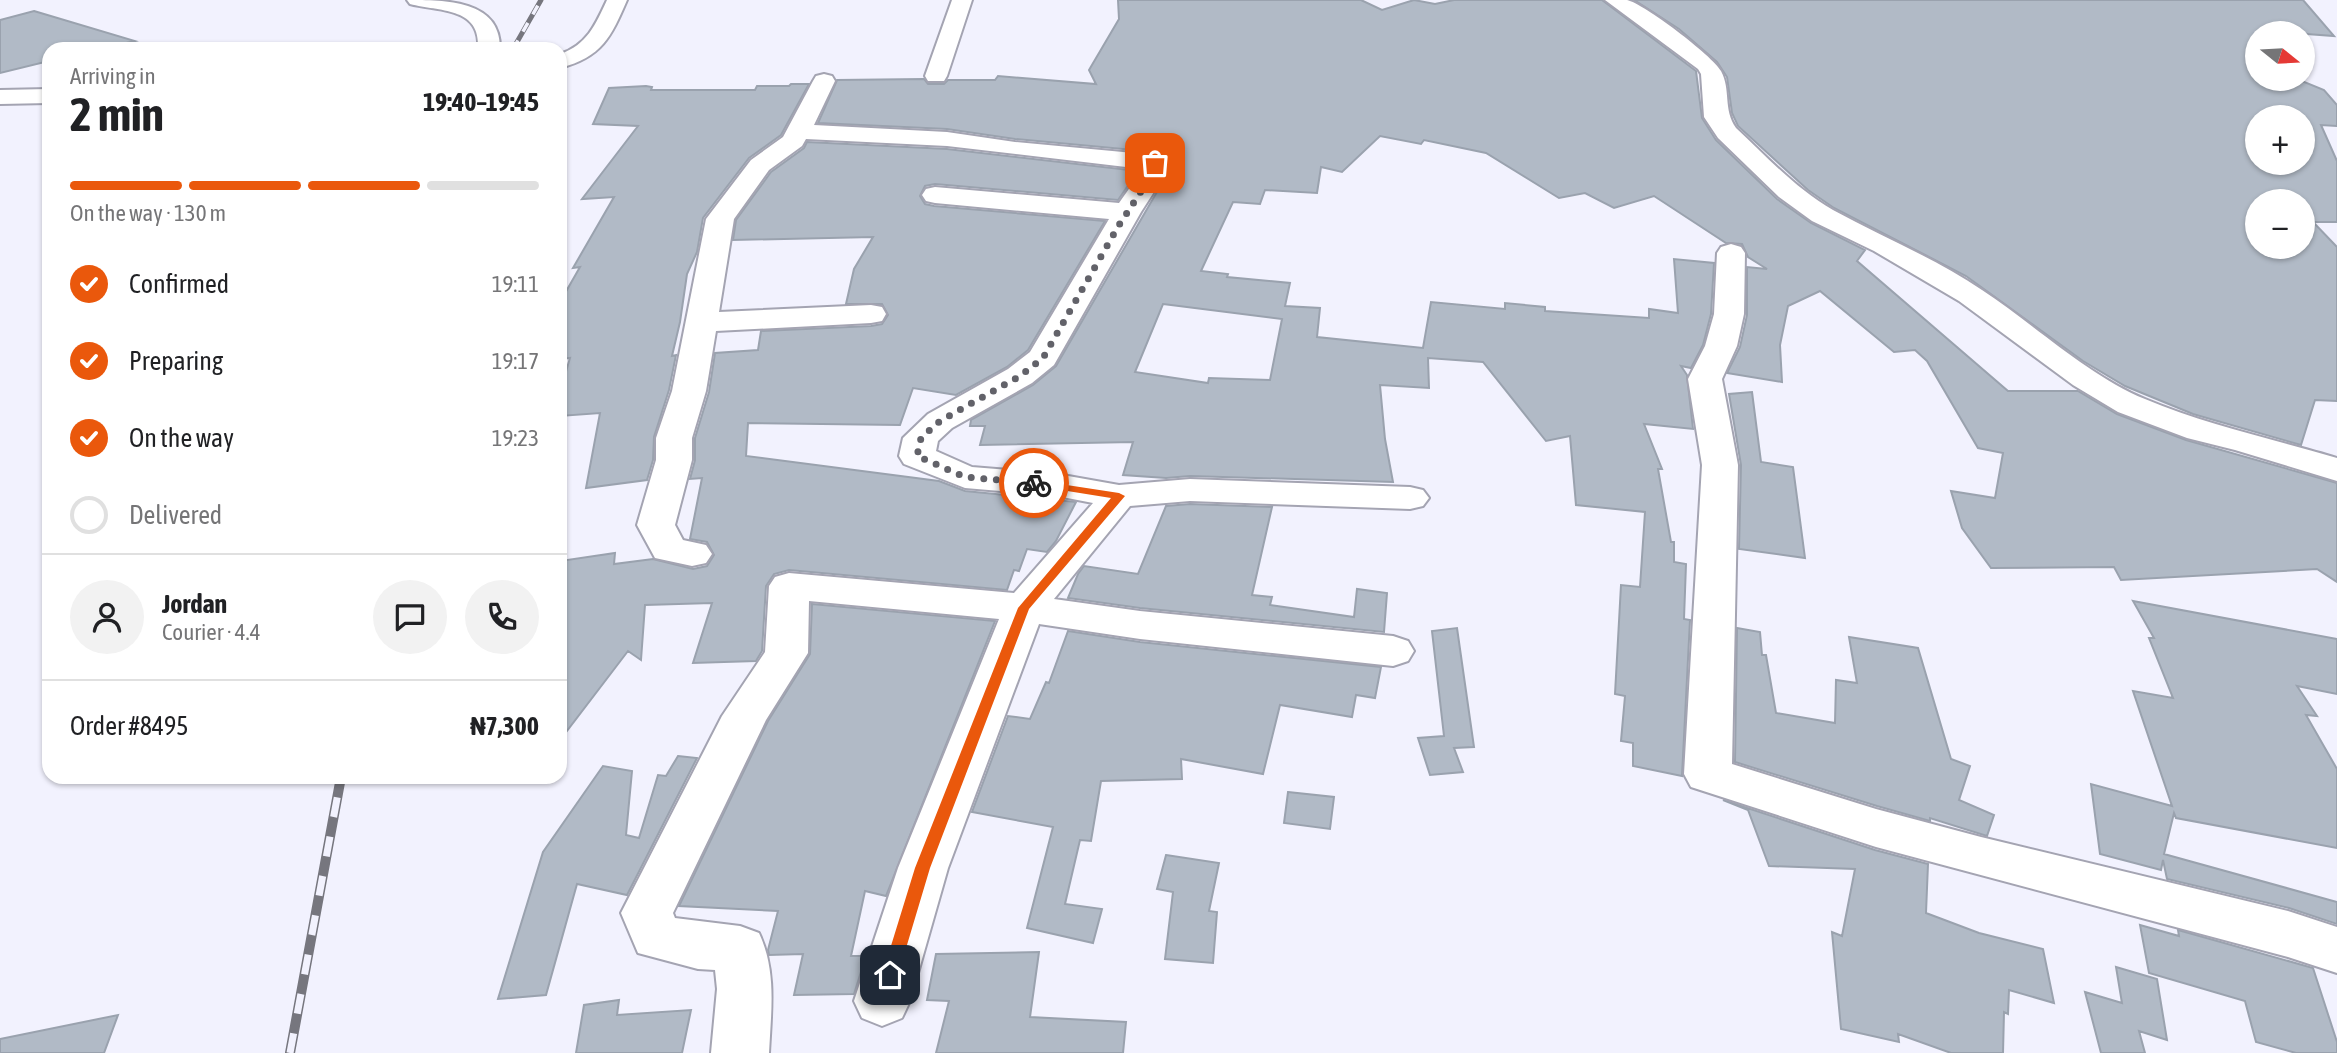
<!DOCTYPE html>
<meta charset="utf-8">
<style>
body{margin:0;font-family:"Asap Condensed",sans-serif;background:#f2f2f2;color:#202124;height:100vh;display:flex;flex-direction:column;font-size:26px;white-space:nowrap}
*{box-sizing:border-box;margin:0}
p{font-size:23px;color:#757577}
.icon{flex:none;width:38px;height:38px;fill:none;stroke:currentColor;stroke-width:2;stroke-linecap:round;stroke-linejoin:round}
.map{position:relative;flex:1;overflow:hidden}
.panel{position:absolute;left:42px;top:42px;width:525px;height:742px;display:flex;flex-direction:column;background:#fff;border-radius:21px;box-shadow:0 2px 5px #0004}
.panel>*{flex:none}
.needle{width:46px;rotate:108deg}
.controls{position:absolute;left:2245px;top:21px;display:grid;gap:14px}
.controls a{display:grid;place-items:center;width:70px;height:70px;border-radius:50%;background:#fff;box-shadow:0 2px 5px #0004;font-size:35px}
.pin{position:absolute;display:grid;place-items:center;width:60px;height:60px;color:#fff;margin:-30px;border-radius:14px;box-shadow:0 4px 10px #0006}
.courier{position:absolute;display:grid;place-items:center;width:70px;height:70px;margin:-35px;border:5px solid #ea580c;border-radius:50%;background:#fff;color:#222;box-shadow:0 2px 9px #0007}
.headline em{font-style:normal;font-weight:700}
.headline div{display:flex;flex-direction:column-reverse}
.headline{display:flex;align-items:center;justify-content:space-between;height:119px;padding:0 28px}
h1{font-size:46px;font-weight:700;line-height:52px}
.bar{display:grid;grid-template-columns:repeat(4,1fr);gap:10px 7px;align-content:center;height:84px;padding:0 28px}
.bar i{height:9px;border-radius:5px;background:#e0e0e0}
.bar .on{background:#ea580c}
.bar p{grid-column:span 4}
.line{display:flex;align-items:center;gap:18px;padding:0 28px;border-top:2px solid #e0e0e0}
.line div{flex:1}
.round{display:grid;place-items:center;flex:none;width:74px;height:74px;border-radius:37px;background:#f2f2f2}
ol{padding:0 28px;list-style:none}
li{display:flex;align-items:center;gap:21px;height:77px}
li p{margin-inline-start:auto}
li .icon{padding:7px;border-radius:50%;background:#ea580c;color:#fff;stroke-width:4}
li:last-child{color:#757577}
li i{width:38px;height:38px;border:4px solid #e0e0e0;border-radius:50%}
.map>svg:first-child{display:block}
</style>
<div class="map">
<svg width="2337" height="1053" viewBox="0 0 2337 1053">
<rect width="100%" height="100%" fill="#f2f2fe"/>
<path fill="#b1bac6" stroke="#9aa2ae" stroke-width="2" fill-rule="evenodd" d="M1118 0H1361L1382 10 1414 0 1435 4 1454 0H1602L1696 71 1702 118 1716 140 1777 199 1811 223 1865 250 1857 261 2008 391H2078L2117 414 2186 440 2337 483V582L2317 569 2121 580 2114 567 1991 568 1962 528 1951 491 1995 498 2003 453 1978 448 1927 361 1915 350 1894 352 1820 291 1788 306 1780 345 1782 382 1727 373 1740 347 1747 315V267L1767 269 1748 257 1742 244 1726 243 1654 196 1614 208 1585 193 1559 198 1486 153 1424 140 1421 144 1380 136 1342 172 1321 167 1317 193 1265 190 1260 204 1233 202 1201 271 1228 274 1227 277 1290 283 1285 306 1320 308 1317 337 1423 348 1431 302 1505 309V303L1545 307V311L1649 318V309L1678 313 1674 259 1714 263 1711 314 1703 345 1691 368 1681 366 1687 375 1693 429 1644 424 1662 469H1658L1671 542H1674V562L1686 564 1684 619 1690 620 1682 776 1633 766V743L1621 741 1625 696 1615 694 1621 585 1640 587 1645 512 1576 505 1570 436 1546 441 1483 362 1428 358 1429 388 1380 385 1385 439 1393 482 1190 476 1166 478 1123 475 1133 442 980 445 985 426H970L971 420 1033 385 1056 366 1172 166 1166 157 1155 152 1015 139 947 129 818 123 837 80 924 79 928 84H944L948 80H995L998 76 1096 84 1089 70 1119 19ZM1163 304 1282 319 1270 380 1209 378 1208 383 1135 372Z
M1634 0H2303L2334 36 2266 31 2270 33H2258L2256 62 2258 79H2297L2324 90 2337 105V126L2321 125 2337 161V222H2313L2337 247V401L2315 400 2301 445 2193 414 2125 386 2083 361 1966 276 1834 208 1808 190 1738 126 1732 113 1727 77 1717 62 1679 29ZM2258 117H2303V163H2258ZM2258 201H2303V247H2258Z
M34 11 135 41 100 49H49V61L0 73V20Z
M791 84H809L781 135 749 158 703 218 697 252 687 274 680 322 672 356 676 355 669 390 654 437 653 460 647 480 586 488 600 413 560 416V392L570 358 560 359V302L580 267 573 268 614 197 582 199 638 126 593 124 609 88 646 86 652 87 651 90H755L757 86H789Z
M807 142 947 149 1138 171 1118 200 935 184 925 186 920 196 925 204 934 206 1105 221 1028 350 1007 367 956 395 913 388 900 425 748 423 746 456 939 481 965 491 1076 502 1056 541 1047 552 1027 549 1019 571 1014 570 1007 590 789 570 774 574 766 586 762 651 756 661 693 663 712 603 645 605 641 660 628 651 560 740V561L615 553 614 564 653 559 693 569 707 566 714 555 707 542 690 539 702 478 690 479 695 460V438L709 392 715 353 758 350 761 331 871 326 882 324 888 315 882 304H846L854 269 873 237 733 240 736 220 771 172 804 148Z
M1752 392 1761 462 1793 467 1805 558 1739 549 1741 465 1729 394Z
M1190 504 1272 507 1252 595 1272 597 1270 605 1354 617 1357 589 1387 593 1384 632 1140 608 1068 598 1078 574 1084 566 1138 574 1166 506Z
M2133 601 2337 639V694L2297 686 2317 716 2306 715 2337 769V848L2176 818 2174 813 2164 854 2337 902V924L2289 908 2167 879 2163 860 2161 870 2100 854 2091 784 2172 806 2133 691 2173 698 2149 638H2154Z
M812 604 995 621 886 896 865 891 851 956H866L854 994 794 995 803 954 769 955 768 950 778 911 679 906 768 721 810 654Z
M1457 628 1474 747 1454 748 1463 772 1430 775 1418 738 1444 736 1432 631Z
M1737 628 1760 632 1762 655H1766L1776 713 1835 723 1836 680 1857 683 1849 637 1918 648 1951 759 1970 766 1959 800 1994 815 1987 836 1930 818V821L1877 806 1735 762Z
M1068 631 1140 642 1381 667 1375 698 1356 695 1352 717 1280 705 1263 774 1181 759 1182 779 1101 781 1091 841 1080 840 1065 904 1102 909 1093 943 1027 928 1053 827 972 812 1008 716 1030 719 1046 682 1049 683Z
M678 756 697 758 627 895 577 884 546 995 498 999 543 852 603 766 632 771 626 835 639 838 658 775 666 776Z
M1288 792 1334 797 1330 829 1284 823Z
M1723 800 1875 850 1928 864 1926 913 1979 933 2043 949 2054 1003 2009 990 2008 1014 2004 1012 2003 1053H1951L1898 1034 1899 1042 1841 1029 1832 932 1842 936 1855 869 1769 866 1748 810Z
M1166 855 1219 863 1209 911 1217 912 1213 963 1165 959 1173 892 1157 889Z
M2140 925 2179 936 2178 930 2313 968 2337 1042V1053H2296L2256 1042 2245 1001 2149 973Z
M1039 952 1030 1017 1126 1022 1123 1053H936L949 1001 927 1000 936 954Z
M2116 967 2157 979 2167 1040 2139 1031 2145 1053H2101L2085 992 2122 1003Z
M619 1000 617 1015 691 1010 682 1053H576L584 1005Z
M118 1015 104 1053H0V1039Z"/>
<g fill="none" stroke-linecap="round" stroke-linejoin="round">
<defs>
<path id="minor" d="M407 0C446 0 501 0 500 49H478C481 7 441 12 410 4Z
M607 0H627C611 37 602 57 560 68V54C587 45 596 24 607 0Z
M952 0H972L947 76 944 81H928L925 76Z
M1605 0C1612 0 1620 0 1627 0 1643 3 1713 56 1721 71 1731 89 1723 110 1736 128 1766 156 1796 189 1833 210 1882 237 1935 258 1982 290 2034 324 2087 375 2145 399 2207 425 2273 439 2337 458V481L2235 450 2187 438 2118 412 2073 385 1959 301 1874 251 1812 221 1779 197 1718 138 1704 117 1701 74 1698 69Z
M824 74 832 76 835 81 814 125 947 132 1015 142 1155 155 1164 158 1170 167 1141 212 1054 365 1032 383 952 428 938 441 936 451 972 467 1057 474 1119 485 1190 479 1410 487 1423 490 1429 498 1423 506 1410 509 1190 501 1130 506 1054 599 1140 611 1393 636 1408 641 1414 651 1408 661 1393 666 1140 639 1039 624 948 868 910 1001 902 1018 882 1026 862 1018 854 1001 898 868 999 619 809 601 808 653 766 720 673 913 675 918 740 926 759 933C777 971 771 1012 769 1053H711L717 989 715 970 698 969 638 953 621 913 722 716 765 652 769 586 775 577 789 573 1014 593 1093 503 1057 496 965 488 904 464 899 456 903 438 928 414 1008 369 1030 352 1109 219 935 203 926 201 922 195 926 189 935 187 1119 203 1143 169 947 146 806 139 802 146 769 170 734 219 719 312 871 305 882 307 886 314 882 321 871 323 716 331 706 391 692 438V460L675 525 683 540 706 545 712 554 706 563 692 566 655 558 637 525 656 460V438L672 391 706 219 751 160 783 137 813 81 816 76Z
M49 89V103L0 104V90Z
M1731 244 1741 247 1745 253 1744 314 1737 346 1722 379 1738 465 1732 764 1876 809 1981 837 2288 911 2337 927V973L2288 957 1876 847 1691 787 1684 774 1702 465 1688 379 1705 346 1714 314 1717 253 1721 247Z"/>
</defs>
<use href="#minor" stroke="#a4a4b2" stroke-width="4"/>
<use href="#minor" fill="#fff" fill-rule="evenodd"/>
<defs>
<path id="rail-far1" d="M513 49 541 0"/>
<path id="rail" d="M290 1053 341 777"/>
</defs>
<use href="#rail-far1" stroke="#76767e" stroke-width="5"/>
<use href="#rail" stroke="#76767e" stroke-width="10"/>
<use href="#rail-far1" stroke="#f2f2fe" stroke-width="3.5" stroke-dasharray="10" stroke-linecap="butt"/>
<use href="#rail" stroke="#f2f2fe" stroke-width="7" stroke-dasharray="20" stroke-linecap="butt"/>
</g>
<path fill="#ea580c" d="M1034 480 1119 493 1125 496 1029 609 930 868 898 975 896 980H885L882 975 915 868 1018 608 1111 498 1030 485V481Z"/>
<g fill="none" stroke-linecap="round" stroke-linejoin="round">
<path stroke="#626269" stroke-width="7" stroke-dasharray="0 12.6" d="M1034 483 965 477 917 456 921 438 940 421 1020 376 1043 358 1119 225 1157 167 1155 163"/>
</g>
</svg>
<div class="controls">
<a><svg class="needle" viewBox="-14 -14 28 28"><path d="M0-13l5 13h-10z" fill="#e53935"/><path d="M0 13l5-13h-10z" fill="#757577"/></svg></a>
<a>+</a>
<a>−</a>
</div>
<div class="pin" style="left:1155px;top:163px;background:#ea580c"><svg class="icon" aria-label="bag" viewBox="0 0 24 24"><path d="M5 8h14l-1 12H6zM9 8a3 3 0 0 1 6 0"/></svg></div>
<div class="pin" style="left:890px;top:975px;background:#1f2937"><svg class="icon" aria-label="home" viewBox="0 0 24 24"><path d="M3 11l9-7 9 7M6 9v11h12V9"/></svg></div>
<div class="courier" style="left:1034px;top:483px"><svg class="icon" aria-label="bike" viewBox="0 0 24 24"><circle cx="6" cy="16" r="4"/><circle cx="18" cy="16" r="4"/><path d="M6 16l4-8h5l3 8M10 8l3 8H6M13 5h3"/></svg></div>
<section class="panel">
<div class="headline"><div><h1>2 min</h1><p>Arriving in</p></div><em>19:40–19:45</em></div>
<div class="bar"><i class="on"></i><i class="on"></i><i class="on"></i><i></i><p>On the way · 130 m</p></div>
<ol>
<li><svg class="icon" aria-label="check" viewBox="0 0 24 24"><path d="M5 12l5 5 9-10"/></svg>Confirmed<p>19:11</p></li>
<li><svg class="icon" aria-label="check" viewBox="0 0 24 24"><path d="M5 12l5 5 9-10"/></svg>Preparing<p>19:17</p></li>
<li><svg class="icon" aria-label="check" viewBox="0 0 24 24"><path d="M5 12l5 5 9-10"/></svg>On the way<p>19:23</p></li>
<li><i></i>Delivered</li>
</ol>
<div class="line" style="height:126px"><a class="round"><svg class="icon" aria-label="person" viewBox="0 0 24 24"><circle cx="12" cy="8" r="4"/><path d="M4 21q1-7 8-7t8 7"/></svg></a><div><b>Jordan</b><p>Courier · 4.4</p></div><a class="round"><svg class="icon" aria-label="chat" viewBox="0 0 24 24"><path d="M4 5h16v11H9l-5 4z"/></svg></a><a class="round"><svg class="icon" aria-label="phone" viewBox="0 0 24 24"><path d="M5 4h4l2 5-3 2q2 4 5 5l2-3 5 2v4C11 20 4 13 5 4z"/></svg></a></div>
<div class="line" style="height:91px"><div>Order #8495</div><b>₦7,300</b></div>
</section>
</div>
